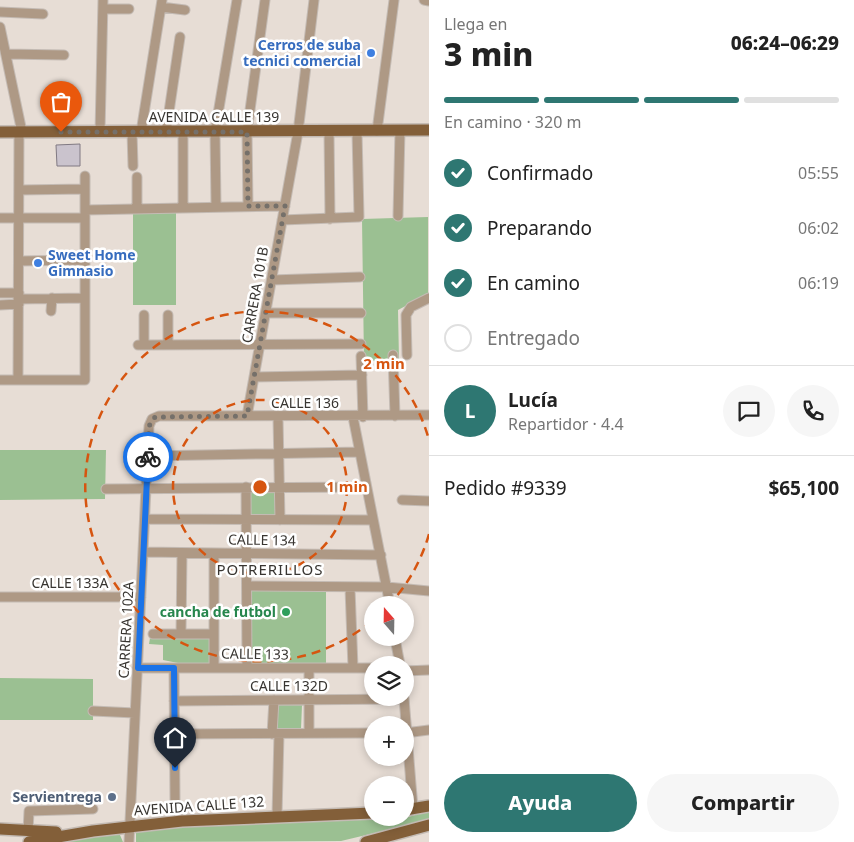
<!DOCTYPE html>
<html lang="es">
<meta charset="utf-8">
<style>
body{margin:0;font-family:"Noto Sans",sans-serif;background:#f6f6f6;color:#222;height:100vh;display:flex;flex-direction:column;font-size:19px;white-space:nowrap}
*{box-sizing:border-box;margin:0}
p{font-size:16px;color:#767676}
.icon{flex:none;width:28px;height:28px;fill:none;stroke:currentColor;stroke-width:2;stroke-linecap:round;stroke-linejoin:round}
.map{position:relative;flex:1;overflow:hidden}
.side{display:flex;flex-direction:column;background:#fff;width:425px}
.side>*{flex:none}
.needle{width:32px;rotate:340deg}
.tools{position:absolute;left:364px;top:596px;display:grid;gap:10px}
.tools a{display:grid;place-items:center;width:50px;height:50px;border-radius:50%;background:#fff;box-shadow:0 2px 8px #0003;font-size:25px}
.pin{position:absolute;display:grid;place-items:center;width:42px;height:42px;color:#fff;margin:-51px -21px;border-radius:50% 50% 50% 0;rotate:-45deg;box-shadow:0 0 5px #0007}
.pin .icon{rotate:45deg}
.courier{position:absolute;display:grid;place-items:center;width:50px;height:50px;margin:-25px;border:4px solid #1a73e8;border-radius:50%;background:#fff;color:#222;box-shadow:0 1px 6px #0007}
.overview em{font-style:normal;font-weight:800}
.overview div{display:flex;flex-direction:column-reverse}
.overview{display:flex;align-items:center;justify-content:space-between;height:85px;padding:0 15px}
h1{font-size:32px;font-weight:800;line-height:38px}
.bar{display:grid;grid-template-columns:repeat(4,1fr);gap:8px 5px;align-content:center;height:60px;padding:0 15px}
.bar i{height:6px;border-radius:4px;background:#e0e0e0}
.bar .active{background:#2e7772}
.bar p{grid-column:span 4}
.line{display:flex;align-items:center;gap:12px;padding:0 15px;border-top:1px solid #e0e0e0}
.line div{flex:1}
.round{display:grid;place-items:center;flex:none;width:52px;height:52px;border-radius:26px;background:#f6f6f6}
ol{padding:0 15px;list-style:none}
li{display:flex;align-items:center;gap:15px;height:55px}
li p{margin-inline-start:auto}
li .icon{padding:5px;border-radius:50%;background:#2e7772;color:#fff;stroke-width:4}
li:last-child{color:#767676}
li i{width:28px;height:28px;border:2px solid #e0e0e0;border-radius:50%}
.action{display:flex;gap:10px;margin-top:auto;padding:10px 15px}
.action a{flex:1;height:58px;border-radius:30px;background:#2e7772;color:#fff;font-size:20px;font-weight:800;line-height:58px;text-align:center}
.action a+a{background:#f6f6f6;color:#222}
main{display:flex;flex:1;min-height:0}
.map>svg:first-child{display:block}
</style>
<main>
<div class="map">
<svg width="429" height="842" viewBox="0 0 429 842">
<rect width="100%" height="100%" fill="#e7ddd5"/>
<path fill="#9bc092" d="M133 213H176V305H133Z
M428 217V294L398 310 399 361H364L362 219Z
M0 450H106L105 499 0 500Z
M249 490 276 491V516H250Z
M326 589V666L252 665V591Z
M150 638H210V663L183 664 163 660V645L149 644Z
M0 678 93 679V720H0Z
M277 704 302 705 301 729 277 728Z
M429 811V820L341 841 136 842V830L140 828 253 822 405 818Z
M115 832 120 835 123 842H49Z"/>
<path fill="#cac3cd" stroke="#807982" d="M80 144V166H57L56 145Z"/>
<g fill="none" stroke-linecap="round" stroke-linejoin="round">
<defs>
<path id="minor" d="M424 0 429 1
M161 7 185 10
M103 9H129
M0 12 43 14
M0 27 22 132
M6 54 64 55
M377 131 394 0
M100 132 103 0
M132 132 133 166
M141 132 162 0
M166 132 180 37
M183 132V208
M329 132 330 219
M137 177V209
M19 190 85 189
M216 206 215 132 237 0
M248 206 247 132 265 0
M85 210 285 206
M398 216 400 130
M0 218H85
M282 220 359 217 357 132
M19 261 85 260
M272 280 360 277
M0 293H19
M18 299 85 298
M0 305 19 304
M51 311 52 298
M266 313H361
M168 315V345
M138 345 361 344
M144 345V315
M393 355 395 416
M407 355 406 315 411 307 429 298
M361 356 363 417
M254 377 362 375
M0 380H85V176
M18 380 19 132
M247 416 298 132 314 0
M278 417 280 520
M353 417 390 605
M148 456 359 452
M246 487 247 667
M106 489 366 487
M402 500 429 501
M145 519 373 520
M143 552 381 555
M214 553V667
M247 586 387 587 429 591
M350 588 353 668
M0 597H141
M153 634H214
M181 634 182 553
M395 638 400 665
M137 668H372
M174 668 175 800
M405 671 429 670
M404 698 413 809
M174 701 404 699
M93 711 135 713
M309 733V668
M405 733 429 730
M175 734 372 733
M272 734 274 700
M277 816 279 734
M28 832 29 811 93 809
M129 842 149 426 152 419 159 416 429 415"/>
<path id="major" d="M0 132 429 130
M405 810 429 806
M0 829 56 832
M29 842 93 831 182 821 372 813
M366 842 429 825"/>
</defs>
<use href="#minor" stroke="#c4bbb4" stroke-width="11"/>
<use href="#major" stroke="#c4bbb4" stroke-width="14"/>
<use href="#minor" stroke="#ae9985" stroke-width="9"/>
<use href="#major" stroke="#835f39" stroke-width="11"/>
</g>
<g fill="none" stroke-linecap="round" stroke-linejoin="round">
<path stroke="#75706a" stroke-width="5" stroke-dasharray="0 9" d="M61 132H247L248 206H285L247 416 155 417 149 426 148 457"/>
<path stroke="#1a73e8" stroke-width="6" d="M148 457 138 668H174L175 768"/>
</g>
<g fill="none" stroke="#d65510" stroke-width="2.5" stroke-dasharray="9 6">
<circle cx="260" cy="487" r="87"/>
<path d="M429 534A175 175 0 0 1 390 604M372 621A175 175 0 1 1 429 440"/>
</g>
<g fill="#3f7fe0" stroke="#fff" stroke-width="2">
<circle cx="371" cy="53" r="5"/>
<circle cx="38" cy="263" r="5"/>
</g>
<circle fill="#2e9e5b" stroke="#fff" stroke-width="2" cx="286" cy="612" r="5"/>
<circle fill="#5c6f8a" stroke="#fff" stroke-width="2" cx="112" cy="797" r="5"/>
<g text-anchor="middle" stroke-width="5" stroke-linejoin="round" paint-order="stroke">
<g font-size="14" font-weight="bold" fill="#366cbe" stroke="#fff" text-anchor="end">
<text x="361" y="50">Cerros de suba<tspan x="361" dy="16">tecnici comercial</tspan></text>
<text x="48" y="260" text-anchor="start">Sweet Home<tspan x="48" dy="16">Gimnasio</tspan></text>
</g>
<g font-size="14" fill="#383531" stroke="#fff">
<text x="214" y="122">AVENIDA CALLE 139</text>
<text transform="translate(255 295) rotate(-80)" y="5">CARRERA 101B</text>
<text x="305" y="408">CALLE 136</text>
<text transform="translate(262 540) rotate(1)" y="5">CALLE 134</text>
<text x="70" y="588">CALLE 133A</text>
<text transform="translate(126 630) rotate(-87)" y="5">CARRERA 102A</text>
<text transform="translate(255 654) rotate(1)" y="5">CALLE 133</text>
<text x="289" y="691">CALLE 132D</text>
<text transform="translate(199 806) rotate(-4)" y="5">AVENIDA CALLE 132</text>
</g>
<g font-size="14" font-weight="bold" fill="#27864d" stroke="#fff" text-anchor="end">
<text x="276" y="617">cancha de futbol</text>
</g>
<g font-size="14" font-weight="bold" fill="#4e5e75" stroke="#fff" text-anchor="end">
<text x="102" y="802">Servientrega</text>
</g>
<g font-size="15" letter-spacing="1" fill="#383531" stroke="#fff">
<text x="270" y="575">POTRERILLOS</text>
</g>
</g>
<circle cx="260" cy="487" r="8" fill="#d65510" stroke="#fff" stroke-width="2.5"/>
<g font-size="15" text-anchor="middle" font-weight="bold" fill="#d65510" stroke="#fff" stroke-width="5" stroke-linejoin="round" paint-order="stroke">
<text x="384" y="369">2 min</text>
<text x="347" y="492">1 min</text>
</g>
</svg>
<div class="tools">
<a><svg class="needle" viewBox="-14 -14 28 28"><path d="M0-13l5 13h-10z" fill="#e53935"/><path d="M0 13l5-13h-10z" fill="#767676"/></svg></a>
<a><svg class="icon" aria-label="layers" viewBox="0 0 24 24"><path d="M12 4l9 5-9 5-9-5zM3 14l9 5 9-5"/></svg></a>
<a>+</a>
<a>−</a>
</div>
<div class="pin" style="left:61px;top:132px;background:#ea580c"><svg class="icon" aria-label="bag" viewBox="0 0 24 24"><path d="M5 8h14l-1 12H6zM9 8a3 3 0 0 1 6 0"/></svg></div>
<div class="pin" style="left:175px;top:768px;background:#1f2937"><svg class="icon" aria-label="home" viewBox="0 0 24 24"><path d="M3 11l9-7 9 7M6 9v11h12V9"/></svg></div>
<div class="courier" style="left:148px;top:457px"><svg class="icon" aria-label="bike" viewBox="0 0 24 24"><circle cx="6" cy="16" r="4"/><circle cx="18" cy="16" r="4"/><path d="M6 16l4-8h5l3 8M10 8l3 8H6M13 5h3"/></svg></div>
</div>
<section class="side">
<div class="overview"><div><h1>3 min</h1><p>Llega en</p></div><em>06:24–06:29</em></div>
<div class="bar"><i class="active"></i><i class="active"></i><i class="active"></i><i></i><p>En camino · 320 m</p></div>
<ol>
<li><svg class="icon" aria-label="check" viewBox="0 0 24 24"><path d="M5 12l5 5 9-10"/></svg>Confirmado<p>05:55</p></li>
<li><svg class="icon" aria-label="check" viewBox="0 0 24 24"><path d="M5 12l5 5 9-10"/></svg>Preparando<p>06:02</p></li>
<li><svg class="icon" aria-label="check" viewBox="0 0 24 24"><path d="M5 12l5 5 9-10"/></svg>En camino<p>06:19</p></li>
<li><i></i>Entregado</li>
</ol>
<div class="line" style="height:90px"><b class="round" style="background:#2e7772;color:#fff">L</b><div><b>Lucía</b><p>Repartidor · 4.4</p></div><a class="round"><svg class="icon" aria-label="chat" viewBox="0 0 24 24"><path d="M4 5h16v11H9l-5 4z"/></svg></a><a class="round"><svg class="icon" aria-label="phone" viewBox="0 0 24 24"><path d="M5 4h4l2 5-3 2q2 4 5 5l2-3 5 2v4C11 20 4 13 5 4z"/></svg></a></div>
<div class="line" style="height:65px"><div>Pedido #9339</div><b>$65,100</b></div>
<div class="action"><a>Ayuda</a><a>Compartir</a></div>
</section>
</main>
